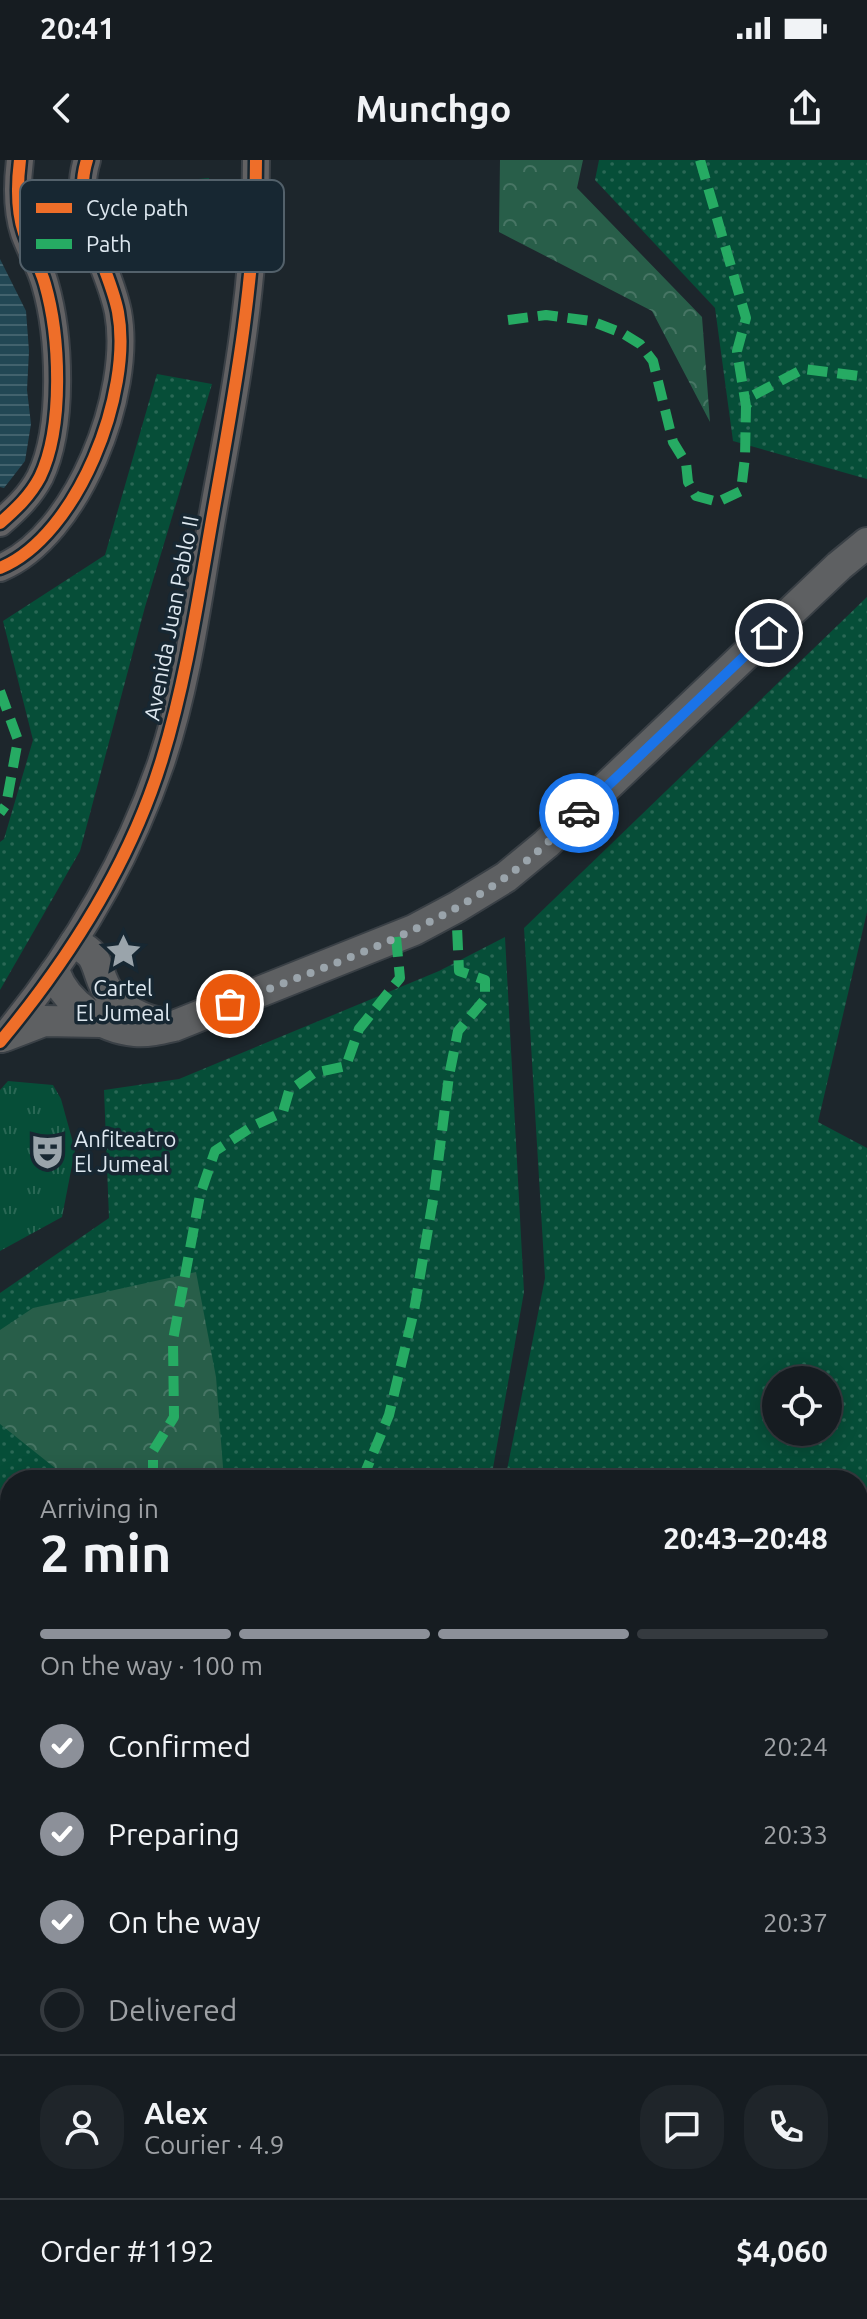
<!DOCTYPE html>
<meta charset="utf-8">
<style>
body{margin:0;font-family:Ubuntu,sans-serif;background:#1f252a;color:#f1f3f6;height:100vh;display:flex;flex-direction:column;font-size:30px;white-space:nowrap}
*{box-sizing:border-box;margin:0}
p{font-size:26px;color:#9ea1a5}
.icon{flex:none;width:44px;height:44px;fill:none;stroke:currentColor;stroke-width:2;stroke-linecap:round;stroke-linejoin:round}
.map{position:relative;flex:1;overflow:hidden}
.sheet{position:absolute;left:0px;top:1310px;width:868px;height:850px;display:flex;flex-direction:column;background:#161c21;border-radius:32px 32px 0 0;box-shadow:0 4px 20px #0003,0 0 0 2px #353a3f}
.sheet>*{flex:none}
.controls{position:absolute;left:762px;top:1206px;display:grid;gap:16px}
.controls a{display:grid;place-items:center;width:80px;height:80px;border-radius:50%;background:#161c21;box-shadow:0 4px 20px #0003,0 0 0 2px #353a3f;font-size:40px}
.pin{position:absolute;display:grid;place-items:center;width:68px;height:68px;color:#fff;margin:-34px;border:4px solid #fff;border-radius:50%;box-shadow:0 2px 8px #0007}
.courier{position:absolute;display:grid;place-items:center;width:80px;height:80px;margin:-40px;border:6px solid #1a73e8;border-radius:50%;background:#fff;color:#222;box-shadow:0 2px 10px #0007}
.summary em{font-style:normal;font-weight:700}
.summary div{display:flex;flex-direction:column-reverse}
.summary{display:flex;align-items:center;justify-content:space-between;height:136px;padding:0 40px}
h1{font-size:52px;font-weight:700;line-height:60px}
.bar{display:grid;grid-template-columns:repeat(4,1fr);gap:12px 8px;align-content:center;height:96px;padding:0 40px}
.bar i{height:10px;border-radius:6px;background:#353a3f}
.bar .on{background:#8c9099}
.bar p{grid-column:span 4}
.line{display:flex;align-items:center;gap:20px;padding:0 40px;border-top:2px solid #353a3f}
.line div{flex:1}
.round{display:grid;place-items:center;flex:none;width:84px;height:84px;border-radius:32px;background:#1f252a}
ol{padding:0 40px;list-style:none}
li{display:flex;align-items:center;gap:24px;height:88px}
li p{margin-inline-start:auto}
li .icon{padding:8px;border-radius:50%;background:#8c9099;color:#fff;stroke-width:4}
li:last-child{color:#9ea1a5}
li i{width:44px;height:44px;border:4px solid #353a3f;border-radius:50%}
.status{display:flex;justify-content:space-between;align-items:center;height:56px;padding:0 40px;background:#161c21;direction:ltr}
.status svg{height:22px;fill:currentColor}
header{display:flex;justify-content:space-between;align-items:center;height:104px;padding:0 40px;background:#161c21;font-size:36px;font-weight:700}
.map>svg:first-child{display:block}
</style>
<div class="status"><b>20:41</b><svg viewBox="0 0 49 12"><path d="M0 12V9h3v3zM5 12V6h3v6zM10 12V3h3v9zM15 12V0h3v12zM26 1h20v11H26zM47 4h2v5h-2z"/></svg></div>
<header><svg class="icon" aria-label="back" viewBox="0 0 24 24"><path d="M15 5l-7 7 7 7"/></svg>Munchgo<svg class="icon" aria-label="share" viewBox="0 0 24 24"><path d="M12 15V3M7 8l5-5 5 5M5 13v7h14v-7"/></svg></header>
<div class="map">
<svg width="867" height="2159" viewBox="0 0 867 2159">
<defs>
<pattern id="grass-dots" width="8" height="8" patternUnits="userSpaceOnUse" patternTransform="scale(2)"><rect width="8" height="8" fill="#064e38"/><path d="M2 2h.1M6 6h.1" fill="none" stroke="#2a6855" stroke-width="1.8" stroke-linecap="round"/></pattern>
<pattern id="forest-crowns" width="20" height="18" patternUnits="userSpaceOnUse" patternTransform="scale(2)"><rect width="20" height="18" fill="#285e49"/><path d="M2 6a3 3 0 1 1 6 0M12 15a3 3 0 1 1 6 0" fill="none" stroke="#477564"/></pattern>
<pattern id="park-tufts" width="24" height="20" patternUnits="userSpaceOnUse" patternTransform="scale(2)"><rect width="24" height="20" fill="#064e38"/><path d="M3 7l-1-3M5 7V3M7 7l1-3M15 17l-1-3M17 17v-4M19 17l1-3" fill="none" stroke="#2a6855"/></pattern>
<pattern id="water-rules" width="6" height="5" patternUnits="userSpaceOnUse" patternTransform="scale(2)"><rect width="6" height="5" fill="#224754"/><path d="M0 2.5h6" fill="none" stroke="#42626d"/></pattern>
</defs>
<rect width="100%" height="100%" fill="#1d262c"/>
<path fill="url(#grass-dots)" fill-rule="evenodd" d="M599 0H867V319L733 281 715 148 595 20Z
M157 214 212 224 145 447 80 691 0 830V682L4 679 33 580 3 461 105 395Z
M867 437V752L818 962 867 988V1506L858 1512V1320H505L545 1118 524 768ZM828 1220V1272H776V1220Z
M505 777 524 1132 493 1308 482 1320H10V2002L0 1997V1133L109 1058 104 930 179 919 439 811Z"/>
<path fill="url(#forest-crowns)" d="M500 0H583L577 28 702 157 710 262 652 151 499 72Z
M196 1112 216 1217 224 1320H70L0 1264V1170L33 1148Z
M10 1410V1547L0 1549V1418Z"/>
<path fill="url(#park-tufts)" d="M8 921 53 925 61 939 75 990 62 1057 0 1091V930Z"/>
<path fill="#064e38" d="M209 18 215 94 172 98 166 22Z
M858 1649 867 1663 866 1755 858 1743Z"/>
<path fill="url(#water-rules)" d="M0 99 26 151 29 191 27 230 31 264 25 301 4 328 0 327Z"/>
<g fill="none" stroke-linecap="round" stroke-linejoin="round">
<defs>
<path id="minor" d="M858 1779 867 1793
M858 2116 867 2128
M177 2150 181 2159
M358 2150 361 2159
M125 2159 133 2150"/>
<path id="tertiary" d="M858 1529 867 1523
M858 1557 867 1551"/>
<path id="secondary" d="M0 363C16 349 30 336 40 317 64 267 60 176 45 124 40 106 30 90 24 73 16 49 17 24 20 0
M0 408C78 376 133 232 118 152 108 101 70 54 87 0
M2 879C71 796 126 705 161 603 190 517 200 424 216 336 237 224 256 114 256 0"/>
<path id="primary" d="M75 783C95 794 94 797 101 817 109 842 135 858 160 863
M55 813C66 844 102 868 135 871 149 872 161 869 174 866L414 770 457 747 506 717 546 684 839 406 867 383
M5 876 44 861 100 862"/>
</defs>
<use href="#minor" stroke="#3a4046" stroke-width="22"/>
<use href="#tertiary" stroke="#3a4046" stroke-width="28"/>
<use href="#secondary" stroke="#3a4046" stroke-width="30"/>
<use href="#primary" stroke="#3a4046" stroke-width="34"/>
<use href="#minor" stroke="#605e60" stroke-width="18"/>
<use href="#tertiary" stroke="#605e60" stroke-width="24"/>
<use href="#secondary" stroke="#626163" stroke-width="26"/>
<use href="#primary" stroke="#5e6062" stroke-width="30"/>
<path stroke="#26ab63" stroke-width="10" stroke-dasharray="20 10" stroke-linecap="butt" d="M700 0 746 158 737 191 746 246
M508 160 546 155 591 161 622 173 640 184 653 201 673 282 686 303 688 322 696 336 718 342 741 331 745 297 746 246 754 235 803 209 867 217
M0 531 18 580 6 645 0 653
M153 1320V1291L174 1257 173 1180 200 1035 215 991 253 966 283 952 289 931 314 913 346 906 359 869 400 818 396 777
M362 1320 389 1255 414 1151 434 1034 449 916 458 871 485 839V820L459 811 457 767
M0 1595 10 1600"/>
<defs>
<path id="cycleway" d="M0 363C16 349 30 336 40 317 64 267 60 176 45 124 40 106 30 90 24 73 16 49 17 24 20 0
M0 408C78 376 133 232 118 152 108 101 70 54 87 0
M0 882C69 799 130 704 162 599 188 514 200 425 216 337 236 225 256 114 256 0"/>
</defs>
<use href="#cycleway" stroke="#172732" stroke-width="17"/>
<use href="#cycleway" stroke="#ee6e29" stroke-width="12"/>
</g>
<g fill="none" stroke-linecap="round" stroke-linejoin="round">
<path stroke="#9aa4ab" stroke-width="8" stroke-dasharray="0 14.4" d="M230 844C323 807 423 775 506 717 532 698 556 675 579 653"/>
<path stroke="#1a73e8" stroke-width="10" d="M579 653 769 473"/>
</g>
<defs>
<symbol id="sight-bare" viewBox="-9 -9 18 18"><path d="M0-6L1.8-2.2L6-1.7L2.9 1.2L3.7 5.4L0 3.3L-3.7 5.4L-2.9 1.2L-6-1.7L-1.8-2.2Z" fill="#9aa4ab" stroke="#172732" stroke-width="2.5" paint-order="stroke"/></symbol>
<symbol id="theatre-bare" viewBox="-9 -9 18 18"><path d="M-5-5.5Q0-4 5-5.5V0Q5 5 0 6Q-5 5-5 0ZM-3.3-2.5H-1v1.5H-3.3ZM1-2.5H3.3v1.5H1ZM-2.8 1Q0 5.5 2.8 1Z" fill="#9aa4ab" stroke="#172732" stroke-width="2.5" paint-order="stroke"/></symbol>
</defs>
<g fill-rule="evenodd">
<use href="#sight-bare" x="98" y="766" width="51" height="51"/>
<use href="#theatre-bare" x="22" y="966" width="51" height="51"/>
</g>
<g text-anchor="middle" stroke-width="7" stroke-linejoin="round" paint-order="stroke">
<g font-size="22" fill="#dee8f0" stroke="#172732">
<text transform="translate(171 458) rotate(-79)" y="8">Avenida Juan Pablo II</text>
</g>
<g font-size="22" fill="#dee8f0" stroke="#172732">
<text x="123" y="836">Cartel<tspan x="123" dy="25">El Jumeal</tspan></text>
<text x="74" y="987" text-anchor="start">Anfiteatro<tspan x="74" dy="25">El Jumeal</tspan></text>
</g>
</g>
<rect x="20" y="20" width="264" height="92" rx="12" fill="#172732" stroke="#53616b" stroke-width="2"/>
<rect x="36" y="43" width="36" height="10" fill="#ee6e29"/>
<rect x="36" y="79" width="36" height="10" fill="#26ab63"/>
<g font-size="22" fill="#dee8f0">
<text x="86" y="56">Cycle path</text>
<text x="86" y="92">Path</text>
</g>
</svg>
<div class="controls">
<a><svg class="icon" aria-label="locate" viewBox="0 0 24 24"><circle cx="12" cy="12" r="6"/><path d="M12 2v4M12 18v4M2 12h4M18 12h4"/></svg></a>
</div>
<div class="pin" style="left:230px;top:844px;background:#ea580c"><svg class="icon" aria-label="bag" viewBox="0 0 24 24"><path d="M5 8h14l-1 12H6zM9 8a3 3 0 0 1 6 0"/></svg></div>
<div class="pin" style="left:769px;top:473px;background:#1f2937"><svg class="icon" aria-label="home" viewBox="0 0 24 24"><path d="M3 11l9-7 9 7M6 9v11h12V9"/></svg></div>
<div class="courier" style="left:579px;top:653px"><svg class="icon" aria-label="car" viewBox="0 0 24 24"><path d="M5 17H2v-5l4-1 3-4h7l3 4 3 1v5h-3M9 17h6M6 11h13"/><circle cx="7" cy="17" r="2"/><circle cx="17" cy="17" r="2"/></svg></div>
<section class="sheet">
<div class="summary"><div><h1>2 min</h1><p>Arriving in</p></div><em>20:43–20:48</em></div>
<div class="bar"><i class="on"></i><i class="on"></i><i class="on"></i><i></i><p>On the way · 100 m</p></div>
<ol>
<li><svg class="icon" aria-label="check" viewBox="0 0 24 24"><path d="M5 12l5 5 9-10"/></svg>Confirmed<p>20:24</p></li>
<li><svg class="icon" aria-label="check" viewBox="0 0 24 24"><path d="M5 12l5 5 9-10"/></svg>Preparing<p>20:33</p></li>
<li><svg class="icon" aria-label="check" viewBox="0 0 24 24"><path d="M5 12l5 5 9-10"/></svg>On the way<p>20:37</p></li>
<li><i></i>Delivered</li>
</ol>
<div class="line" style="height:144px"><a class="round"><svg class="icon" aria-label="person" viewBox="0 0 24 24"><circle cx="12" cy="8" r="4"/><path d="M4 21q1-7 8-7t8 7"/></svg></a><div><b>Alex</b><p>Courier · 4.9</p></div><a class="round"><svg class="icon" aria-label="chat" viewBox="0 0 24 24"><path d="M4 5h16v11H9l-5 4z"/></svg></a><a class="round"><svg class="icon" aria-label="phone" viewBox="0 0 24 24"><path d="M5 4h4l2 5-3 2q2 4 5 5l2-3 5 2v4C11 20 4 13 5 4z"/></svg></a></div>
<div class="line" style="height:104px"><div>Order #1192</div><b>$4,060</b></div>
</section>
</div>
